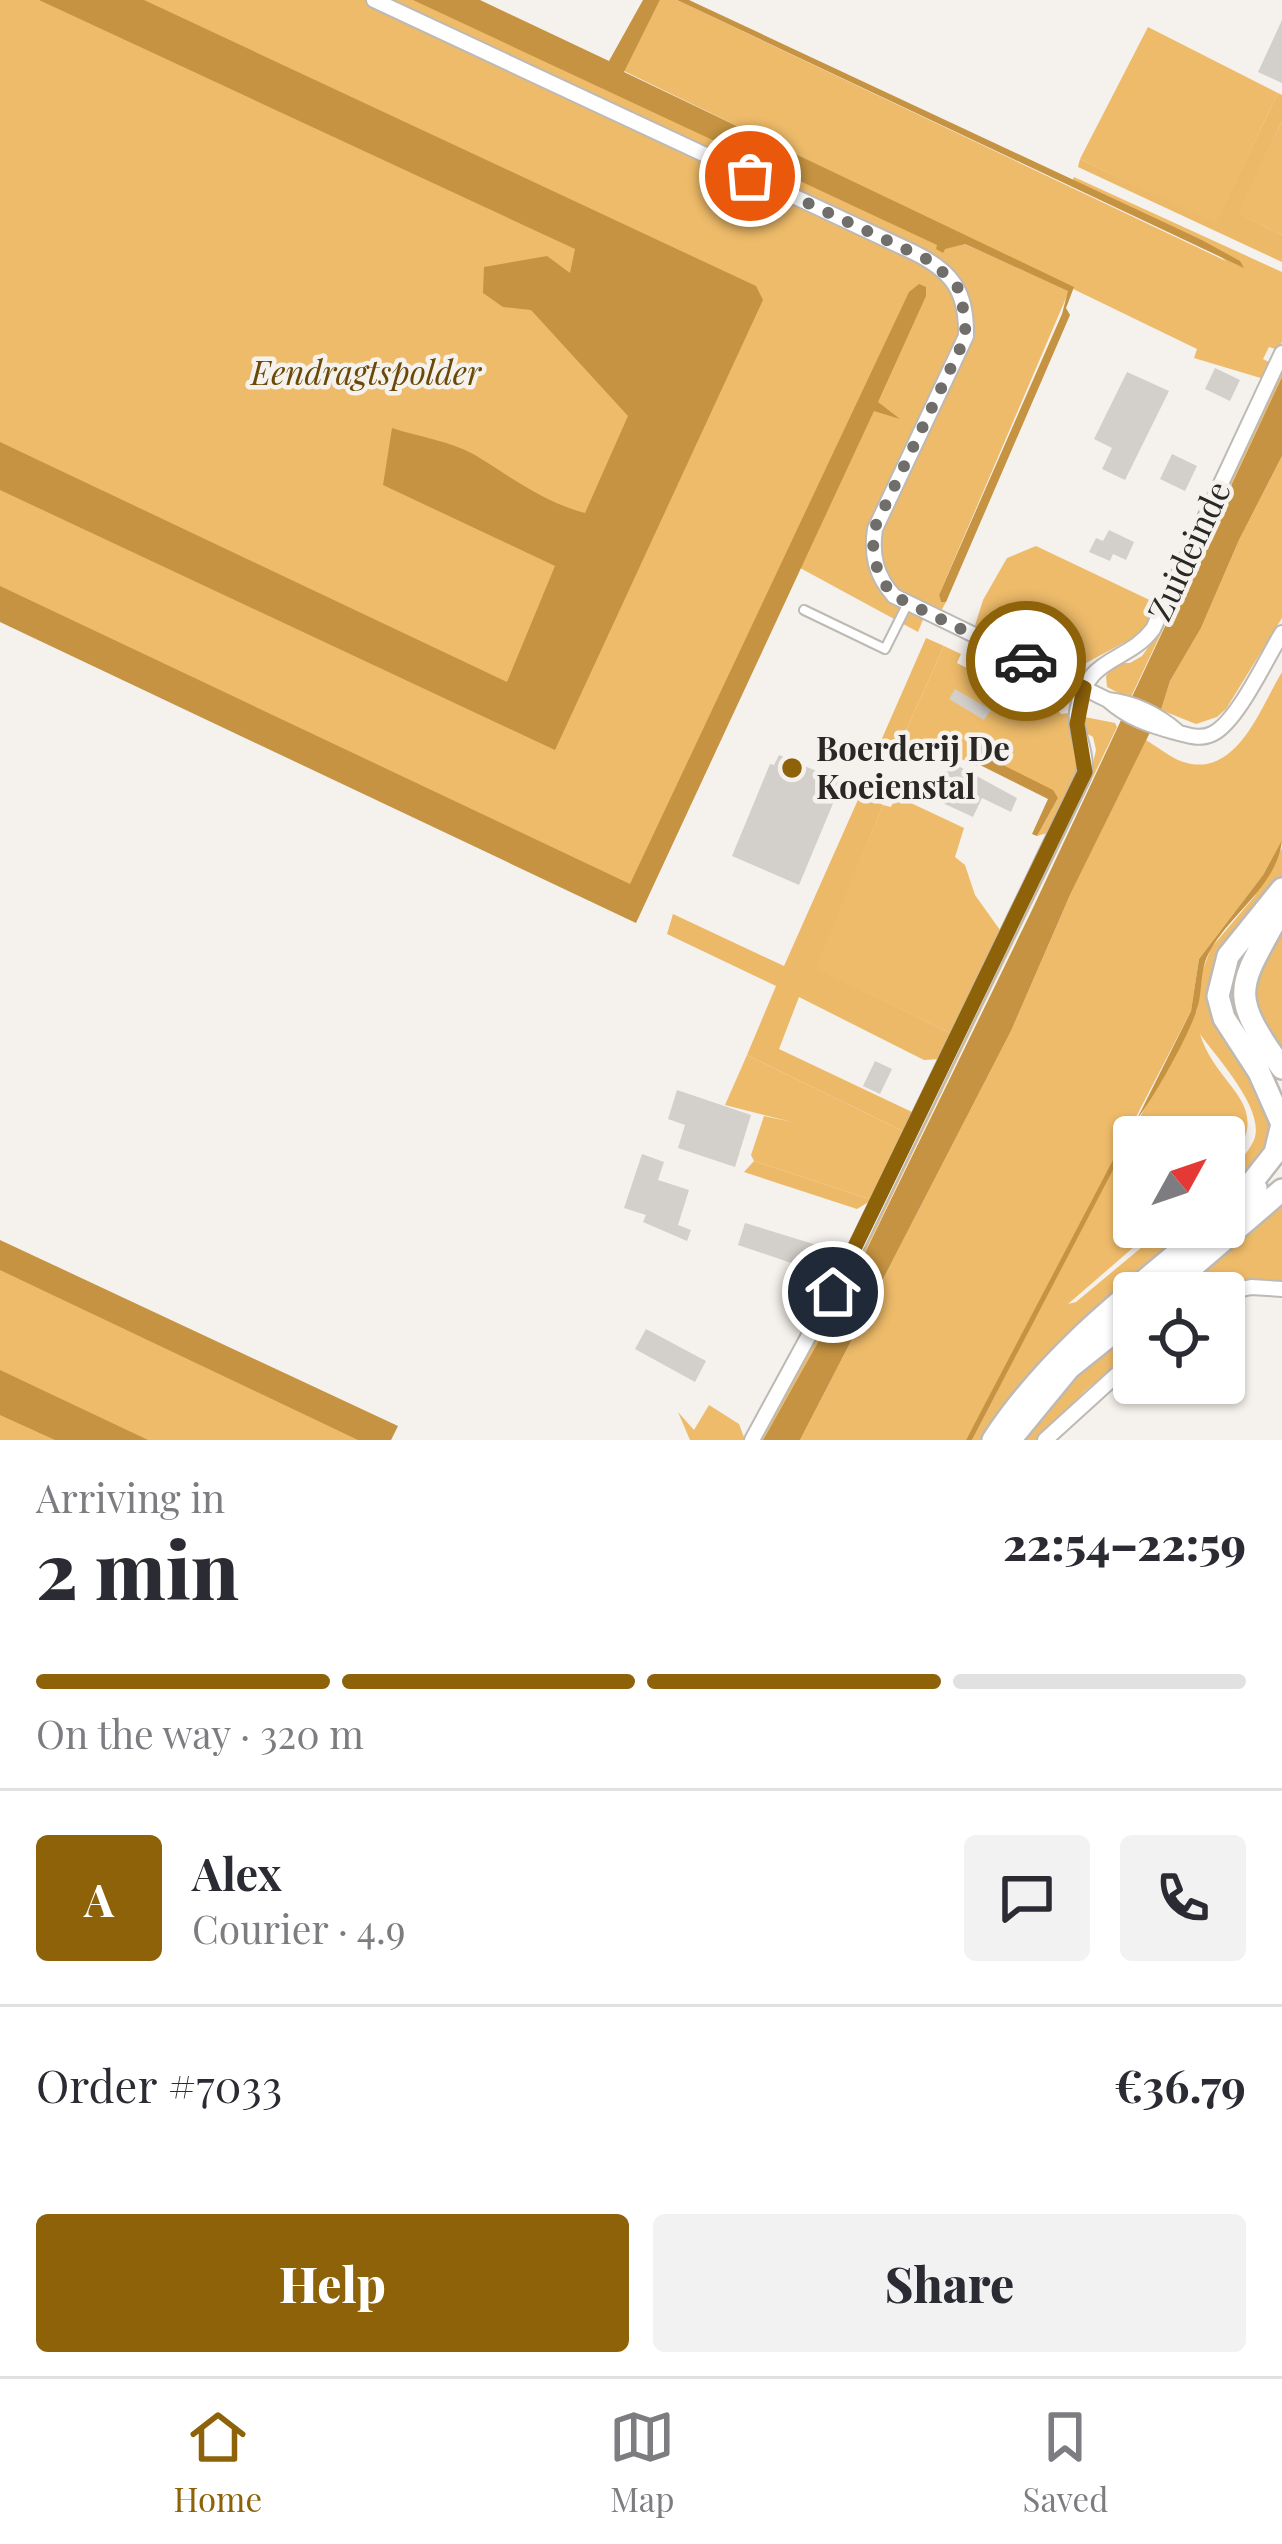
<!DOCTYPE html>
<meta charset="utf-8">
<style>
body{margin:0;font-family:"Playfair Display",serif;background:#f2f2f3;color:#2b2b33;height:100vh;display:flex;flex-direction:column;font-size:45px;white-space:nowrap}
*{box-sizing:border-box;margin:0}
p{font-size:39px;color:#7c7c81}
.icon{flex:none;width:66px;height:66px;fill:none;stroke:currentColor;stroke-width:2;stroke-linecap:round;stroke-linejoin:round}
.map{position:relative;height:1440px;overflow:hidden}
.details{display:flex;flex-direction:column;background:#fff;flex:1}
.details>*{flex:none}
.needle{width:78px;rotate:50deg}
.buttons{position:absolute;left:1113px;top:1116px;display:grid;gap:24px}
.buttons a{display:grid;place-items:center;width:132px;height:132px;border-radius:12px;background:#fff;box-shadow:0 3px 9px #0004;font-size:60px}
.pin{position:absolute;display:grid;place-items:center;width:102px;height:102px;color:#fff;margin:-51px;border:6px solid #fff;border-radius:50%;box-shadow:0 3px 12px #0007}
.courier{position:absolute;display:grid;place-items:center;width:120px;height:120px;margin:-60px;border:9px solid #8e6208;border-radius:50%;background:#fff;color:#222;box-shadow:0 3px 15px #0007}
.summary em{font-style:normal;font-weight:800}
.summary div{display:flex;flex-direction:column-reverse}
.summary{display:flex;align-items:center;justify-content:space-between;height:204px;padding:0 36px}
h1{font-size:78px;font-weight:800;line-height:90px}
.bar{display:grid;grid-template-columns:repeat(4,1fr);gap:18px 12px;align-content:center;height:144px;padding:0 36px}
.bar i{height:15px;border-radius:9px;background:#e1e1e2}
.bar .current{background:#8e6208}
.bar p{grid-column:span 4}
.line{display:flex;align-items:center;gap:30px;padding:0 36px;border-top:3px solid #e1e1e2}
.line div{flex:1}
.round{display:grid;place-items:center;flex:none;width:126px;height:126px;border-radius:12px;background:#f2f2f3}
.cta{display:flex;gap:24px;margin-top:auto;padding:24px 36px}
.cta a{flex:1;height:138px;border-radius:12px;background:#8e6208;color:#fff;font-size:48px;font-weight:800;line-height:138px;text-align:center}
.cta a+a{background:#f2f2f3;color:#2b2b33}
.tabs{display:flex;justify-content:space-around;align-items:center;height:168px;border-top:3px solid #e1e1e2;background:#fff;font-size:33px;color:#7c7c81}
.tabs a{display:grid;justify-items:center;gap:6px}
.tabs .current{color:#8e6208}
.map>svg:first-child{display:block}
</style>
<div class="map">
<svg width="1282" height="1440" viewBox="0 0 1282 1440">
<rect width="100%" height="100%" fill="#f5f1ec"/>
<path fill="#eebb6a" d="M0 0H423L1069 291 939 595 941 602H946L940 613 928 607 918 632 791 563 635 900 0 602Z
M660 0H677L1226 261 1200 239 1072 181 1074 177 1282 272V342L1278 350 1269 347 1263 359 1271 363 1264 379 1194 358 1197 349 624 71Z
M1148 27 1278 93 1215 224 1080 159Z
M1282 121V235L1237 213Z
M1282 369V377L1130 699 1107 687 1106 676 1116 663H1130L1142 656 1156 636Z
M1282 456V618L1226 709 1217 717 1196 724 1161 710 1170 681 1201 628 1239 540Z
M1036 546 1158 604 1142 633 1073 670 1063 671 974 629 983 600 1007 558Z
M944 646 961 654 957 663 967 668 972 659 1042 691 1061 714 1068 713 1080 764 1051 832 1037 836 1058 798 984 757 977 766C949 753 928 746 897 750Z
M1282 672V840L1263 875 1199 959 1191 1011 1136 1117 1139 1119 1197 1010 1199 980 1211 948 1254 897 1282 848V877L1213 977 1273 1121C1269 1157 1248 1174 1224 1198V1176C1235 1165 1248 1154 1254 1140 1266 1110 1217 1058 1200 1034 1217 1091 1282 1105 1224 1168V1137H1134V1227H1157L1068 1304 1076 1302 1166 1227H1190L1071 1329 1046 1355 985 1440H972L1126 1143 966 1440H800L1011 1031 1070 895 1146 740C1158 747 1173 760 1187 763 1238 776 1261 706 1282 672Z
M1085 717 1115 723 1117 727 844 1296 763 1440H759L847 1278 1090 776 1096 750 1093 737 1086 733Z
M896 796 964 828 955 857 965 865 975 895 1000 930 954 1035 815 968 883 805 891 807Z
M1282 918V1057C1238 993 1249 983 1282 918Z
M747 1055 905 1132 872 1200 754 1161 751 1155 764 1116 792 1122 725 1105Z
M1282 1207V1282C1243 1281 1213 1293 1175 1293Z
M0 1256 382 1440H0Z
M1134 1328V1350L1085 1391 1037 1440H1016L1055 1390Z
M709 1405 739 1424 745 1440H690L678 1412 694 1430Z"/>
<path fill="#ecb968" d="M1278 93 1282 95V121L1238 213 1282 235V262L1078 167 1080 159 1215 223Z
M926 638 944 646 897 750 880 743Z
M861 793 883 805 816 968 954 1035 941 1059 924 1060 799 997 779 1049 912 1112 905 1132 747 1055 776 986 667 934 673 914 784 966Z
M754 1161 872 1200 857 1209 744 1172Z"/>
<path fill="#c59341" d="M39 0H144L756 286 763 300 555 750 0 490V442L507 682 555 566 383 485 392 428C419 437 451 441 475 455 511 477 543 502 585 513L628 416 531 310 503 307 483 293 484 267 547 256 570 273 575 249Z
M413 0H480L609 61 643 0H660L624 72 1074 287 1066 308 1070 315 946 602H941L939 595 1062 314 1068 291 965 244 945 249 943 253 936 249 937 245Z
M677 0H689L1200 239 1240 261 1244 268Z
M919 284 926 287V296L878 402 900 419 874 411 636 923 0 622V586L630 884 909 292Z
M1282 377V456L1239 540 1201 628 1170 681 1161 710 1070 895 1011 1031 800 1440H763L844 1296 1032 910Z
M985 756 1053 790 1058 798 1037 836 1032 834 1048 799 980 765Z
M1282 840C1278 884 1232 913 1211 949 1198 970 1204 991 1196 1012 1187 1039 1153 1099 1137 1119L1191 1011 1199 959 1263 875Z
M1123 1141 1127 1143 972 1440H966Z
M0 1240 398 1426 391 1440H358L0 1270Z
M0 1370 148 1440H55L0 1415Z"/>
<path fill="#d3cfca" d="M1282 20V83L1258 72Z
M1215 368 1240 380 1230 401 1205 389Z
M1127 372 1169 391 1125 480 1102 469 1112 448 1094 439Z
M1172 454 1197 466 1185 491 1160 479Z
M1109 530 1134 542 1126 560 1113 554 1110 561 1089 552 1096 538 1103 541Z
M955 689 991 710 984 720 949 699Z
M779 755 842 782 799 885 732 856 770 764 774 765Z
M951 762 1017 798 1011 812 982 798 973 817 934 799Z
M875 1061 892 1069 880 1094 863 1086Z
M677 1090 751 1115 735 1167 678 1148 685 1125 668 1119Z
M642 1154 664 1162 658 1180 689 1190 678 1225 691 1230 687 1241 643 1222 646 1215 624 1208Z
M745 1223 820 1246 812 1270 738 1245Z
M646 1329 706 1361 695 1382 635 1349Z"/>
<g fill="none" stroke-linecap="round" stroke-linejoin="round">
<defs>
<path id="service" d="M804 610 885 649 907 605"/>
<path id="minor" d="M374 0 913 252C952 271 967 291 966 336L875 529C871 555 876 576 894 596L1108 700C1128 718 1149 725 1175 732 1188 735 1199 740 1212 734 1237 723 1267 657 1282 633
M1108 700C1135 703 1157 714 1178 732
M1224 1293 1251 1287 1282 1289
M752 1440 851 1258 1082 779C1091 756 1074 735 1077 712 1086 654 1127 664 1153 629L1282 353
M1045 1440 1134 1359"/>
<path id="secondary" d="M1282 908C1240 987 1225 990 1282 1068
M1282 1124 1259 1072 1224 1018 1218 996 1228 956 1282 889"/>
<path id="primary" d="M1245 1196 1249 1186 1275 1153 1282 1124
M1224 1214 1256 1188
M1162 1293 1282 1190
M993 1440C1050 1353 1130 1293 1209 1227
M1010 1440 1069 1368 1134 1316"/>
</defs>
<use href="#service" stroke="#bdb9b4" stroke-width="12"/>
<use href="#minor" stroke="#bdb9b4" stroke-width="18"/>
<use href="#secondary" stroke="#bdb9b4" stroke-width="26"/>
<use href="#primary" stroke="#bdb9b4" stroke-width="26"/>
<use href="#service" stroke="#fff" stroke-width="8"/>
<use href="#minor" stroke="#fff" stroke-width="14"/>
<use href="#secondary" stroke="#fff" stroke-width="21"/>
<use href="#primary" stroke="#fff" stroke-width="21"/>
</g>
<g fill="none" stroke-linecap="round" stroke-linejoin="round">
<path stroke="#706e6b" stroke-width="12" stroke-dasharray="0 21.6" d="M750 176 933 262 961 291 966 336 874 529C871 555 876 576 894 596L1026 661"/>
<path stroke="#8e6208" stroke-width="15" d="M833 1292 1085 772 1077 724 1084 688 1026 661"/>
</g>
<circle fill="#8e6208" stroke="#f5f1ec" stroke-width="4.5" cx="792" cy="768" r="12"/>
<g text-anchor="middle" stroke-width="9" stroke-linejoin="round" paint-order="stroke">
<g font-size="33" font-style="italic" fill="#6a4805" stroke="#f5f1ec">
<text x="366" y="385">Eendragtspolder</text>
</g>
<g font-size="33" fill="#292826" stroke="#f5f1ec">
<text transform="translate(1189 551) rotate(-65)" y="12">Zuideinde</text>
</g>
<g font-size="33" font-weight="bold" fill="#292826" stroke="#f5f1ec" text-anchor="start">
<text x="816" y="761">Boerderij De<tspan x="816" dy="38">Koeienstal</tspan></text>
</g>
</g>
</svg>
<div class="buttons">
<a><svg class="needle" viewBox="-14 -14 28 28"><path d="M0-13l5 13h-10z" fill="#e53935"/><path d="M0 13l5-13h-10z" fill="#7c7c81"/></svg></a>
<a><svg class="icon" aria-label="locate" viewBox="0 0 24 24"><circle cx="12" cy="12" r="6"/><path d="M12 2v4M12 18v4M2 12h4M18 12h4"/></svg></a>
</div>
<div class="pin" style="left:750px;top:176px;background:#ea580c"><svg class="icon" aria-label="bag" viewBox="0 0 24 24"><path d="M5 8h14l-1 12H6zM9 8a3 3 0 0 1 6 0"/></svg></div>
<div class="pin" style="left:833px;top:1292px;background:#1f2937"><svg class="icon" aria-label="home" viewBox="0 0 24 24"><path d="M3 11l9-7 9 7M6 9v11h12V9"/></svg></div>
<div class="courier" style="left:1026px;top:661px"><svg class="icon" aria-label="car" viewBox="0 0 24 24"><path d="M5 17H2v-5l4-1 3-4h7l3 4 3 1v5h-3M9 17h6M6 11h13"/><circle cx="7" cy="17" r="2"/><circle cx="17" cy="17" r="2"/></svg></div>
</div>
<section class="details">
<div class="summary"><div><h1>2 min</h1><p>Arriving in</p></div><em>22:54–22:59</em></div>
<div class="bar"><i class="current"></i><i class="current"></i><i class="current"></i><i></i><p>On the way · 320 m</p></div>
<div class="line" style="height:216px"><b class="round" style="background:#8e6208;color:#fff">A</b><div><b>Alex</b><p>Courier · 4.9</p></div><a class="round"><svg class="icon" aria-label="chat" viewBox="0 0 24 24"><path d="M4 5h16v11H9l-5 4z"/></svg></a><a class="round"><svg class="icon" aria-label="phone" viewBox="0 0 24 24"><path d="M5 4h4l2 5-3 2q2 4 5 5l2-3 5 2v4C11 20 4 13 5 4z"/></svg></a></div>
<div class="line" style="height:156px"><div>Order #7033</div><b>€36.79</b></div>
<div class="cta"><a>Help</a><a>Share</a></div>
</section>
<nav class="tabs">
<a class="current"><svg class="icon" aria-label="home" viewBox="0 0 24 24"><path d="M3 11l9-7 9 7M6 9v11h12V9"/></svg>Home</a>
<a><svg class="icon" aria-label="map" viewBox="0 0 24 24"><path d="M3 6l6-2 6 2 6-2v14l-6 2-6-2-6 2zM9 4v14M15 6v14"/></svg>Map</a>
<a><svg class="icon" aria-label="saved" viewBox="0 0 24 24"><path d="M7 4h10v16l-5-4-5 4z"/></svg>Saved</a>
</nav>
